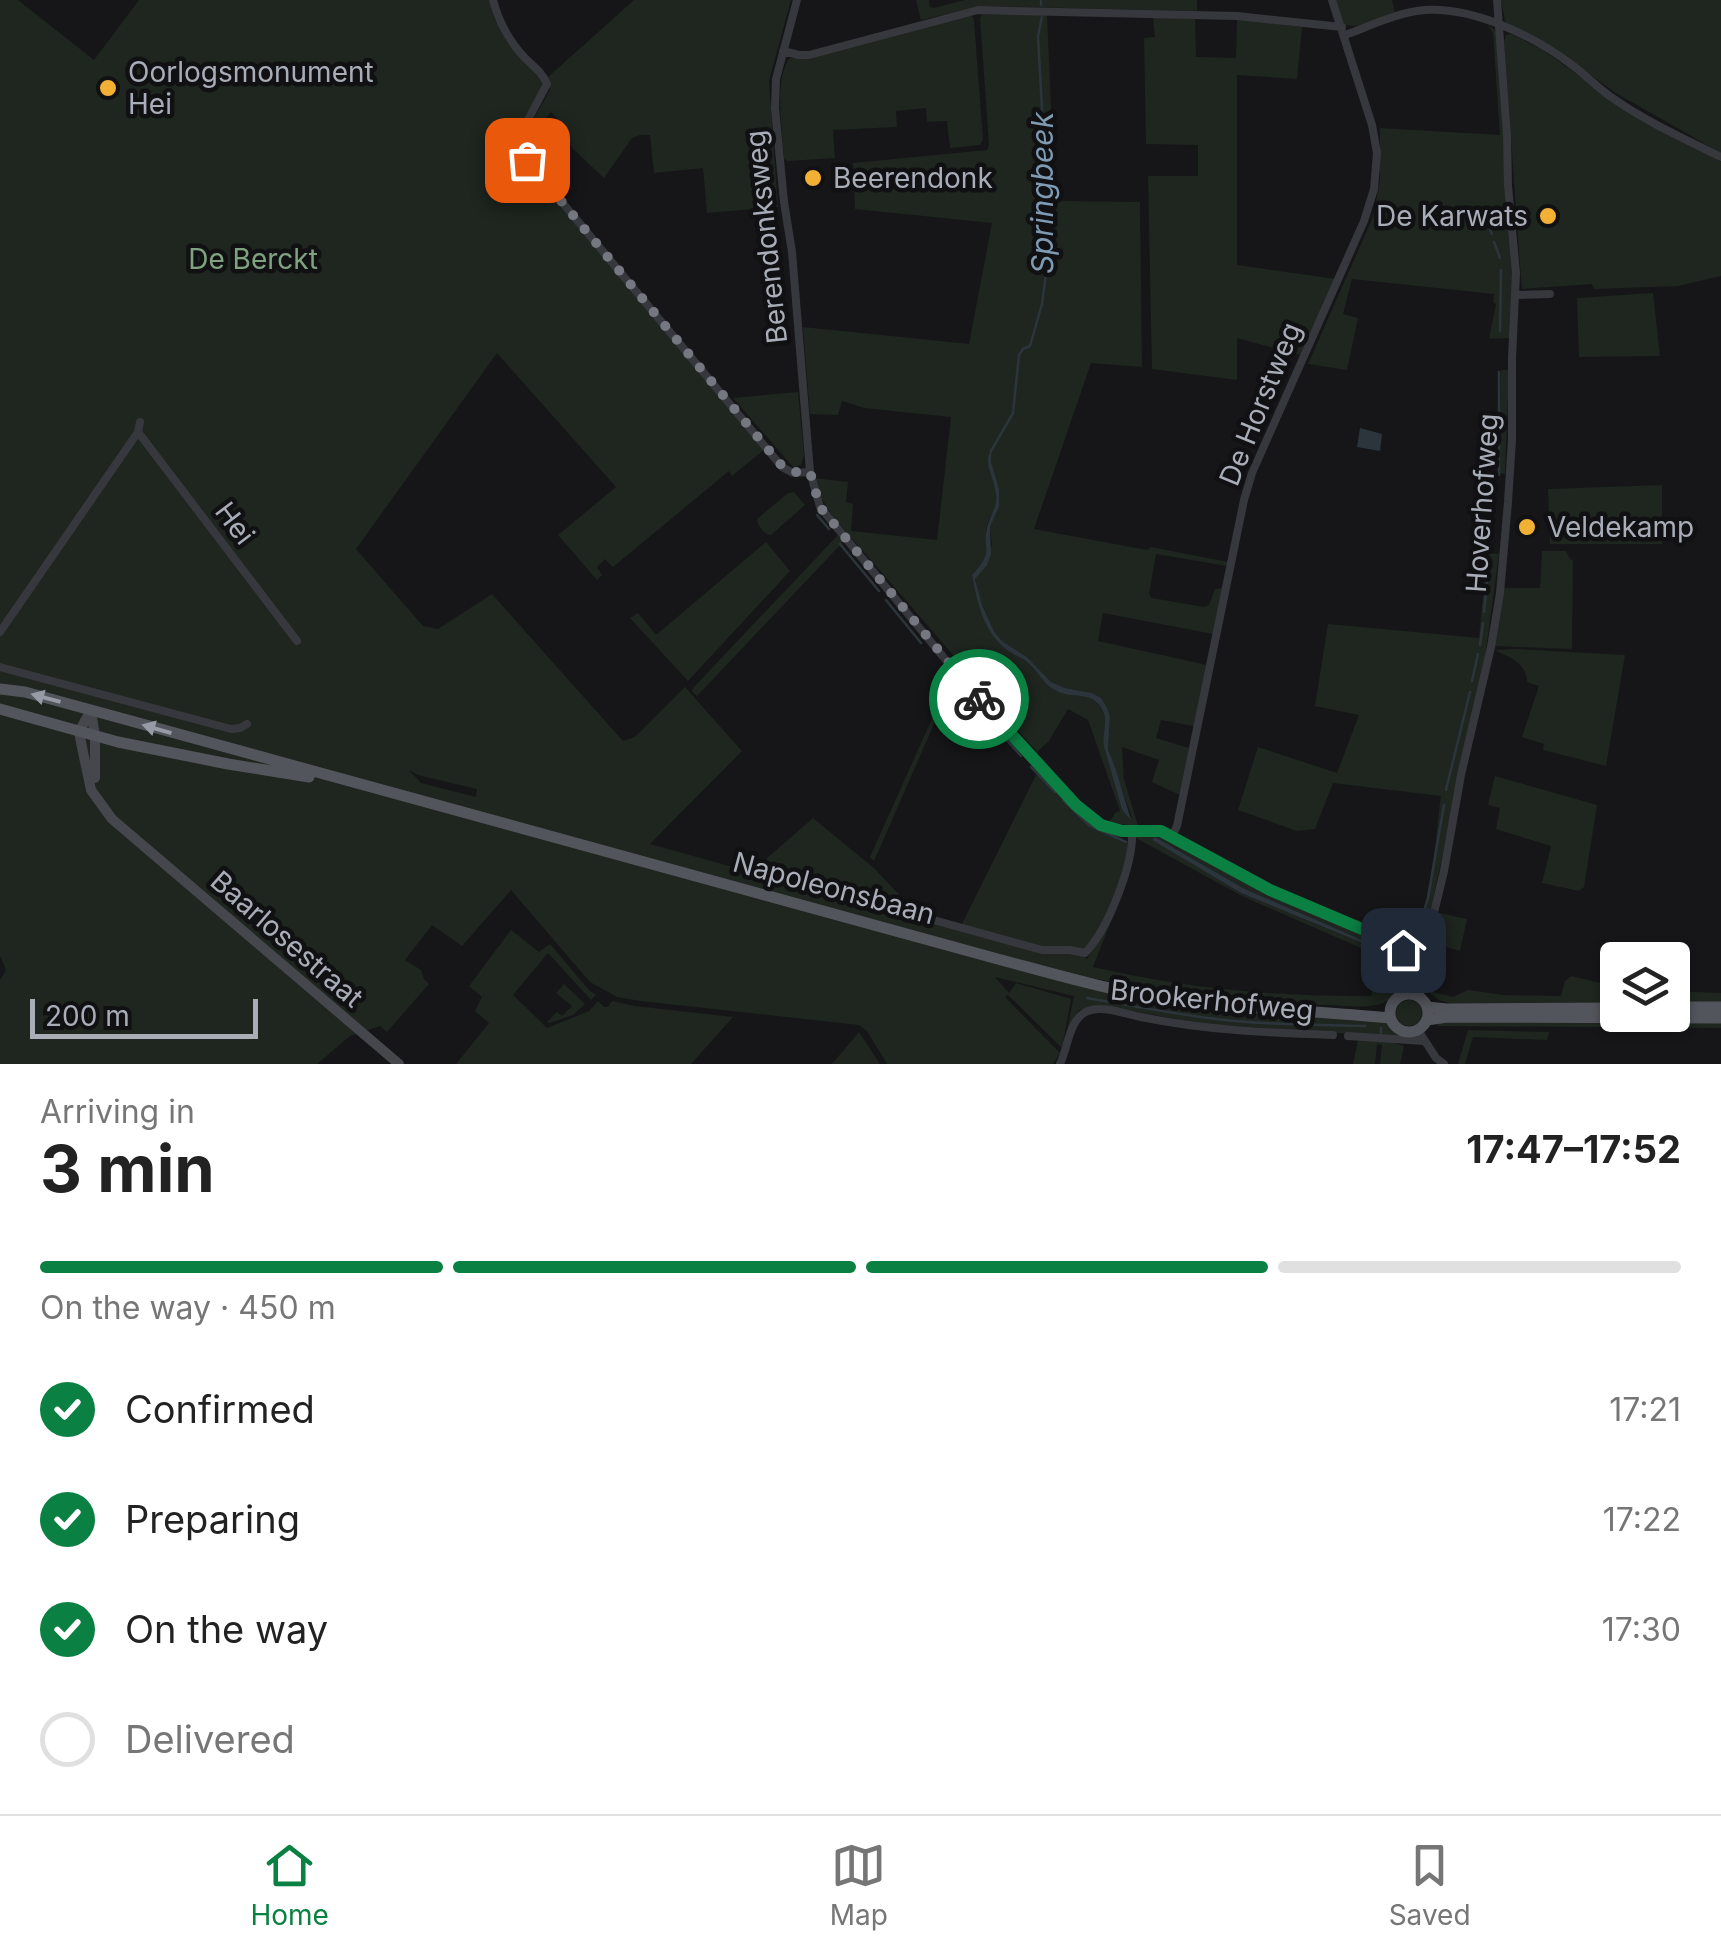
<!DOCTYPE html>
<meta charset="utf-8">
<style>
body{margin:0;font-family:Inter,sans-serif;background:#f6f6f6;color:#222;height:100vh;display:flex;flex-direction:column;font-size:38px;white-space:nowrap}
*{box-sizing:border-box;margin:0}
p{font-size:32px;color:#767676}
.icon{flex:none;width:55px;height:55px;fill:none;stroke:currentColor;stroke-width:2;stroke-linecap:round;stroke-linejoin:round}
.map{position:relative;height:1064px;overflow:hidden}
.details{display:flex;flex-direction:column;background:#fff;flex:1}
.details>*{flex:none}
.tools{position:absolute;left:1600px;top:942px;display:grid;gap:20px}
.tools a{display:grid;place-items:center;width:90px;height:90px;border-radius:10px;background:#fff;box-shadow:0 2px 8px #0004;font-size:50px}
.scale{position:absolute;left:30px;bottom:25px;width:228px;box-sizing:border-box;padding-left:10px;border:5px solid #a8adb8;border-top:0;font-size:28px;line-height:35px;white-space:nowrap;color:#a8adb8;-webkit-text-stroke:8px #111113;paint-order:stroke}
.pin{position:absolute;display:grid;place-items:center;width:85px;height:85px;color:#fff;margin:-42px;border-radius:20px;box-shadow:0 5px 15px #0006}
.courier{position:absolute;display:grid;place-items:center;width:100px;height:100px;margin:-50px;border:8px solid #0b8043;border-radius:50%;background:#fff;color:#222;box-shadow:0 2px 12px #0007}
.overview em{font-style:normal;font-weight:700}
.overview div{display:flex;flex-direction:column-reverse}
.overview{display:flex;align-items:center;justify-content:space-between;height:170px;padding:0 40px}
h1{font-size:65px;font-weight:700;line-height:75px}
.bar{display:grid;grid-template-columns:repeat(4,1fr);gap:15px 10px;align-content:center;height:120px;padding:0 40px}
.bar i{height:12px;border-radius:8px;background:#e0e0e0}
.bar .selected{background:#0b8043}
.bar p{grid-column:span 4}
ol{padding:0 40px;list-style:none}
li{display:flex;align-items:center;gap:30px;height:110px}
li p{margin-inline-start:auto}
li .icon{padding:10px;border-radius:50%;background:#0b8043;color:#fff;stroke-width:4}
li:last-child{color:#767676}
li i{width:55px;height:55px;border:5px solid #e0e0e0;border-radius:50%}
.tabs{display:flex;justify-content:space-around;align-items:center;height:140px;border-top:2px solid #e0e0e0;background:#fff;font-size:28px;color:#767676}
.tabs a{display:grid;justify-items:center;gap:5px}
.tabs .selected{color:#0b8043}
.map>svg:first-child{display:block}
</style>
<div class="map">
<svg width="1721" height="1064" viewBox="0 0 1721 1064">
<rect width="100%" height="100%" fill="#161618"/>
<path fill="#1e261f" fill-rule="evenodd" d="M0 0H18L94 60 139 0H490C497 39 520 55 544 83L520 132 526 152 578 221 765 449 732 476 729 471 613 567 605 559 597 567 602 575 597 580 558 535 616 487 497 353 356 549 423 626 438 629 492 594 623 741 635 737 685 687 742 751 650 844 751 872 813 818 875 869 920 917 1042 952 1081 954 1087 959 1113 916 1093 967C1184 988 1277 997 1371 996L1376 971 1374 957 1379 942 1382 941C1394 947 1403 958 1403 971 1403 985 1398 997 1385 1002 1370 1009 1346 1006 1331 1005 1244 1004 1161 992 1076 975L437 801 1077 983 1383 1020 1396 1032 1411 1038 1203 1024 1100 1005 1079 1010 1067 1030 1074 996 995 977 1009 993 1016 983 1071 999 1062 1048 1008 995 1005 997 1060 1053 1053 1064H887L867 1031 859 1025 640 1001 617 997 590 982 511 890 462 946 432 925 405 960 421 970 424 979 429 984 387 1032 380 1026 350 1036 317 1064H0V980L6 970 0 956ZM409 770 418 775 477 789 476 797 421 783Z
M634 0H791L769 81 778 207 707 213 703 168 654 173 650 135H640L632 138 604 178 573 149 564 133 563 124 551 112 534 132 529 127 550 90 548 77Z
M916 0H929L930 7 934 8 965 0H1197V11L983 6 921 20Z
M1334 0H1392L1395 13C1385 16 1353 31 1345 24 1340 20 1337 6 1334 0Z
M1501 0H1721V153L1616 93 1550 46 1509 26 1505 21Z
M989 12 1047 13 1055 201 1140 202 1142 367 1091 363 1034 529 1147 550 1151 547 1228 562 1227 566 1156 554 1149 594 1152 598 1204 607 1209 605 1215 589 1223 588 1213 634 1103 613 1098 641 1207 665 1194 726 1161 720 1156 738 1189 748 1180 795 1152 782 1159 760 1122 747 1124 779 1138 826 1109 823 1115 813 1120 811 1088 720 1068 709 1049 741 1037 752 831 514 822 499 814 478 848 482 846 502 853 504 851 531 937 540 951 417 864 408 842 401 838 415 810 414 803 327 969 344 992 223 855 209 853 163 987 150 989 145 980 18 983 14ZM992 451 991 462 999 507 990 527 992 545 981 571 975 579 980 600 994 631 1002 641 1027 657 1051 682 1065 688 1092 693 1101 698 1110 717 1108 749 1132 818 1122 810 1104 747C1101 734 1109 722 1102 709 1093 692 1076 698 1061 693 1042 686 1041 673 1027 662 1021 657 1013 655 1007 650 983 632 977 602 972 575 998 549 980 548 988 522 991 513 997 508 997 499 997 480 982 469 992 451Z
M966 16H972L974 20 983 139 980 145 950 148 947 121 927 122 926 108 896 111 897 127 833 130 835 158 788 161 784 159C783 132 773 79 790 58H809Z
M1153 17 1195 18 1196 57 1236 58 1237 19 1302 27 1297 79 1237 75V265L1336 279 1300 355 1237 338V380L1152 369 1148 176H1198V145L1146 144 1144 38 1155 37Z
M1487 24 1497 32 1505 135 1504 186 1513 273 1510 338 1489 339 1496 304 1493 302 1494 294 1352 279 1343 314 1358 318 1347 370 1308 364 1373 217 1380 181V128L1500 135 1493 33Z
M1512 34 1543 50 1624 108 1721 162V276L1678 286 1594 289 1592 284 1522 289C1515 207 1511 124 1504 42L1506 35Z
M1653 293 1660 356 1579 357 1577 298Z
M1501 370H1509L1505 474 1499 473Z
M798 392 804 455 801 465 793 467 733 398Z
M1662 485V544H1550L1548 489Z
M794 492 805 505 771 535C763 534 758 526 757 519L788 493Z
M838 535 843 542 697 696 692 691 693 688Z
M766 542 790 571 688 681 630 618 638 613 656 635Z
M1542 551H1566L1570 559 1573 560 1572 649 1494 646 1503 588H1540Z
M1487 553 1499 554 1485 657 1425 937 1416 941 1409 939C1433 909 1435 836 1441 796L1333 783 1315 829 1297 831 1238 810 1258 747 1337 773 1359 715 1315 706 1328 624 1479 638Z
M1515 649 1625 655 1606 766 1543 750 1544 744 1522 737 1539 686 1527 682C1527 663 1510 658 1495 650Z
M948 683H952L874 861 870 857Z
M1038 771 1077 813 1098 830 1128 843 1127 854 1110 914 1086 950 1043 949 961 926Z
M1495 776 1597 805 1584 887 1579 891 1542 883 1551 846 1496 829 1500 808 1488 805Z
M1145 832 1159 834 1171 839 1245 883 1374 939 1370 952 1242 896 1136 838 1138 834ZM1155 837 1243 888 1369 943 1370 946 1241 893 1152 840Z
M1440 913 1467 919 1460 951 1432 943Z
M511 930 539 952 550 944 589 990 596 995 591 1000 548 953 513 995 547 1028 589 1011 598 1001 604 1007H608L612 1001 635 1006 733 1017 691 1064H456L489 1023 475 1011 482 997 469 986Z
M1571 976 1617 987V1005L1449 1007V1003L1439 1000 1426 990 1453 997 1468 990 1503 995 1561 996 1565 981Z
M564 984 585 1004 573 1015 550 1023 547 1022 557 1012 562 1016 572 1006 556 993Z
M1672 991 1721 993V1003L1673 1004Z
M1396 1013a13 13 0 1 1 26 0a13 13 0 1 1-26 0Z
M1440 1019 1721 1023V1028L1437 1026Z
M1468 1030 1549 1032 1547 1040 1473 1037 1465 1064H1458Z
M859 1032 880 1064H832Z
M1358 1040 1391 1042 1404 1046 1400 1064H1380L1382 1045 1377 1044 1375 1064H1353Z"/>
<path fill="#2c353c" d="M1360 428 1382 434 1380 451 1357 447Z
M992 448 991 462 999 489V507L990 527 991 554 987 565 975 579 982 605 994 631 1002 641 1027 657 1051 682 1065 688 1092 693 1101 698 1107 708 1110 717 1108 749 1117 773 1131 820 1122 810 1104 747C1101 734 1109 722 1102 709 1093 692 1076 698 1061 693 1042 686 1041 673 1027 662 1021 657 1013 655 1007 650 983 632 977 602 972 575 997 548 980 550 988 524 991 513 998 506 996 494 994 476 982 465 992 448Z
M1155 837 1243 888 1369 943 1370 946 1241 893 1152 840Z"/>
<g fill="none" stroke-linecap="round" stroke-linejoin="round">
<path stroke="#2c353c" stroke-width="2.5" d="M1041 0V5
M1490 230 1492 234
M1494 242 1500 258
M1500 331 1501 270
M1499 372V418
M1499 425V475
M991 451 1013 413 1019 355 1023 349 1030 346 1042 304 1047 266V242L1042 223 1045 178 1040 139 1042 109 1038 36 1042 17
M817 515 829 529
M840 544 879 591
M886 600 921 643
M1484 612 1487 581
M1480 645 1483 623
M1472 681 1478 654
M957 685 1021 756
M1031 767 1055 792
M1446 790 1470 692
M1063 800 1089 825 1126 842
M1420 925 1428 898 1444 805
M1409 944 1416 935
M1087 998C1133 1006 1179 1015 1225 1020 1271 1025 1318 1025 1365 1026
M1381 1033V1028"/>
<path stroke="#37383d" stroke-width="8" d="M493 0C499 23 509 41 525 58 534 67 542 72 547 84L520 135 522 148 527 160 782 467 793 473 810 472
M797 0 776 79 775 108 784 202 792 252 810 472 820 507 968 687 1076 805 1101 825 1112 829H1153L1172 836 1236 873 1270 890 1388 940 1403 950 1408 959
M1345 35C1370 26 1398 12 1425 10 1474 7 1534 36 1572 65 1587 76 1599 89 1614 99 1647 122 1685 139 1721 157
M783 51 799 55H809L978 10 1237 16 1342 27
M1516 295 1550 294
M138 432 297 641
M0 632 138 432 140 422
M0 667 231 729 240 728 247 724
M1172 836 1177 826 1244 500 1252 473 1364 221 1374 189 1377 153 1372 125 1332 0
M916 910 930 919 1042 950H1070L1085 953C1108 930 1134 863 1132 831
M1408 959 1426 946 1444 871 1461 775 1491 647 1500 593 1508 502 1512 440V358L1516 273 1508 186 1507 135 1497 0
M1408 959 1410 970 1409 994
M1418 1030 1436 1058 1444 1064
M1348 1036 1424 1041
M1060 1064C1068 1048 1069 1018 1088 1011 1103 1005 1125 1014 1141 1017 1204 1030 1269 1033 1333 1035"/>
<path stroke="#45474d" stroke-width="10" d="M91 710 79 732 83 752 91 790 112 819 399 1064
M91 711 95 736V778"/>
<path stroke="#53555c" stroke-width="11" d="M0 689 25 692 91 710 994 958C1054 974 1114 992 1175 1000 1246 1009 1318 1011 1390 1018
M0 709 118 742 228 764 309 777
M1390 1013a19 19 0 1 1 38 0a19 19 0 1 1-38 0Z
M1427 1007 1447 1009 1618 1008
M1672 1007H1721
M1427 1020 1447 1017 1721 1018"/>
</g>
<defs><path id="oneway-solid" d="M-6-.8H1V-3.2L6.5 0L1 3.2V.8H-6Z" transform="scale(2.5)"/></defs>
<g fill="#979ba6">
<use href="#oneway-solid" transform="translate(46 698) rotate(-165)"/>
<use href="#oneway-solid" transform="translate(157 729) rotate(-164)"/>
</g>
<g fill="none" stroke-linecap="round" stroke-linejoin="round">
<path stroke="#757880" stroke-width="10" stroke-dasharray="0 18" d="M527 160 782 466 793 472H810L820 507 979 699"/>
<path stroke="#0b8043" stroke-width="12" d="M979 699 1076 805 1101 825 1122 831H1161L1270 890 1388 940 1403 950"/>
</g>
<g fill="#f2b134" stroke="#111113" stroke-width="4">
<circle cx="108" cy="88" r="10"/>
<circle cx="813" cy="178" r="10"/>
<circle cx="1548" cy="216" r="10"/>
<circle cx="1527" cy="527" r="10"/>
</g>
<g text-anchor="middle" stroke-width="9" stroke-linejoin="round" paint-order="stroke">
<g font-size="28" fill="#a8adb8" stroke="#111113" text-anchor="start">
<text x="128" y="82">Oorlogsmonument<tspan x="128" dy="32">Hei</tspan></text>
<text x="833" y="188">Beerendonk</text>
<text x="1528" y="226" text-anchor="end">De Karwats</text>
<text x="1547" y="537">Veldekamp</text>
</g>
<g font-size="28" fill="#a8adb8" stroke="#111113">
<text transform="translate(766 237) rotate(-96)" y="10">Berendonksweg</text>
<text transform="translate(1260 404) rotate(-68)" y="10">De Horstweg</text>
<text transform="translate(1482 503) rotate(-86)" y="10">Hoverhofweg</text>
<text transform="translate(235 523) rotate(53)" y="10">Hei</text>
<text transform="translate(834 888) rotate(15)" y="10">Napoleonsbaan</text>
<text transform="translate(287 939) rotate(41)" y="10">Baarlosestraat</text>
<text transform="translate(1212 1000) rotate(6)" y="10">Brookerhofweg</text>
</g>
<g font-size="28" fill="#7fa381" stroke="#111113">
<text x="253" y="269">De Berckt</text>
</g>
<g font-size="30" font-style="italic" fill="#7f9bb3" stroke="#111113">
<text transform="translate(1043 193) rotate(-90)" y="10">Springbeek</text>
</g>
</g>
</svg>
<div class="tools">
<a><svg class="icon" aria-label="layers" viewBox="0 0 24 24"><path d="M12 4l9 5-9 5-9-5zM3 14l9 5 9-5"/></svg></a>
</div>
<div class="scale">200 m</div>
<div class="pin" style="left:527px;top:160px;background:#ea580c"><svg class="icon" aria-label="bag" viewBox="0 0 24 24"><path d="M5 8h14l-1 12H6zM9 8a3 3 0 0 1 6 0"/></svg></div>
<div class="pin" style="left:1403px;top:950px;background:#1f2937"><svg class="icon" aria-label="home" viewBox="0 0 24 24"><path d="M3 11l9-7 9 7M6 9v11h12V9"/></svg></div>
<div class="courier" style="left:979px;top:699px"><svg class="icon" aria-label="bike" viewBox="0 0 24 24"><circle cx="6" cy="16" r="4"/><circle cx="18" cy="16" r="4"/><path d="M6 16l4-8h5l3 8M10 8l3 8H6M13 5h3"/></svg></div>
</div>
<section class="details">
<div class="overview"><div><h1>3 min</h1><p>Arriving in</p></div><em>17:47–17:52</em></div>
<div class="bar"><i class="selected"></i><i class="selected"></i><i class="selected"></i><i></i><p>On the way · 450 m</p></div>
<ol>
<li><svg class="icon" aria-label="check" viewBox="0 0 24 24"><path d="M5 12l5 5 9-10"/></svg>Confirmed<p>17:21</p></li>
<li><svg class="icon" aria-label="check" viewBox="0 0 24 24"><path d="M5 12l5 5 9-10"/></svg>Preparing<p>17:22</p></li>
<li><svg class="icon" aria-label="check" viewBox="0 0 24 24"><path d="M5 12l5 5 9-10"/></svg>On the way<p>17:30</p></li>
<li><i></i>Delivered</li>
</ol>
</section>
<nav class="tabs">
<a class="selected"><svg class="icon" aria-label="home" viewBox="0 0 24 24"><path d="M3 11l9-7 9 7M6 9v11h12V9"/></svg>Home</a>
<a><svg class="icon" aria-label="map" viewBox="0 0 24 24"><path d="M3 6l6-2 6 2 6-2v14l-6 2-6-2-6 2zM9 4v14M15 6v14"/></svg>Map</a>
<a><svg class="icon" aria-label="saved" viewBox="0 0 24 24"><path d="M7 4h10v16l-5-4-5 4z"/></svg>Saved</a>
</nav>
